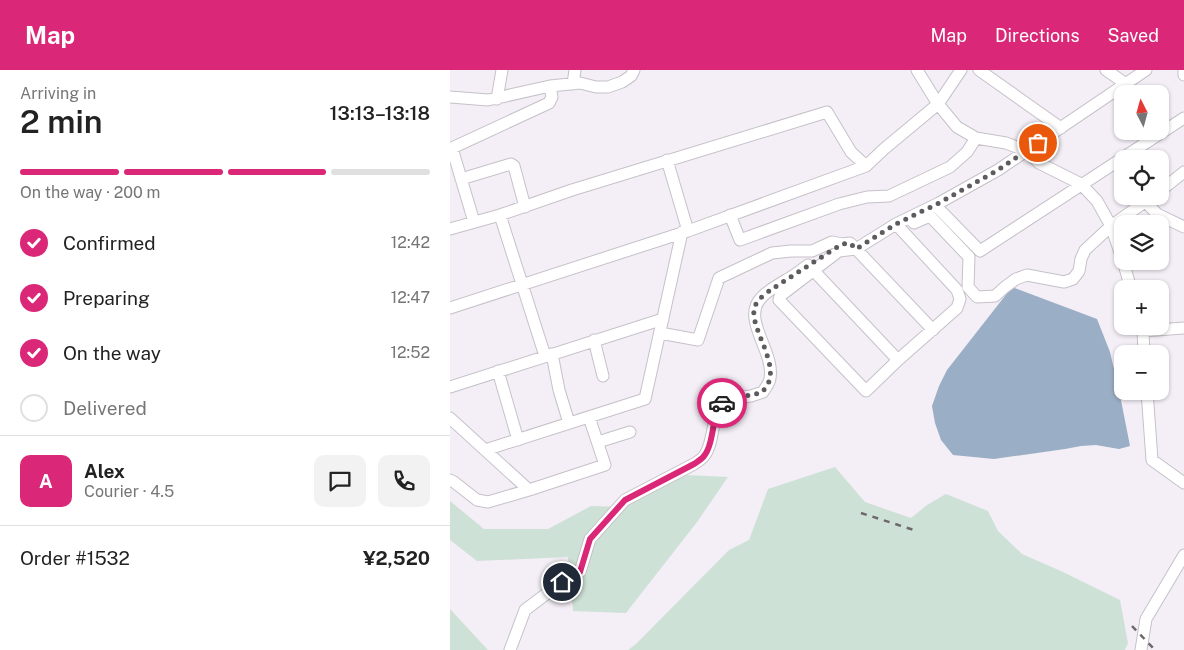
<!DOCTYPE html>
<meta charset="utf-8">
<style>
body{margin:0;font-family:"Public Sans",sans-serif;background:#f2f2f2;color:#222;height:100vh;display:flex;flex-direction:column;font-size:19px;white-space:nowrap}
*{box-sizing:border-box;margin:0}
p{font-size:16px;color:#767676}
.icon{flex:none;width:28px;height:28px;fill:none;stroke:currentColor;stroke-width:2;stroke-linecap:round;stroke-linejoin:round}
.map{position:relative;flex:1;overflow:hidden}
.sheet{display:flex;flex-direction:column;background:#fff;width:450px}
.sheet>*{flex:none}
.needle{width:32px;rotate:354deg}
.fabs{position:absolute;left:664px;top:15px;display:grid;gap:10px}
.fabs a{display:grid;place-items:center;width:55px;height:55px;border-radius:10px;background:#fff;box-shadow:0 1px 4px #0004;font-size:25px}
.pin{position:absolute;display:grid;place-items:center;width:42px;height:42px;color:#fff;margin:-21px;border:2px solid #fff;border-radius:50%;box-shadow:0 1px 5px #0007}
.courier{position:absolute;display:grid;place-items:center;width:50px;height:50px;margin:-25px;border:4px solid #db2777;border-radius:50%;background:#fff;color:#222;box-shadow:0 1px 6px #0007}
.headline em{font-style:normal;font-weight:600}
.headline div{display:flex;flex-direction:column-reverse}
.headline{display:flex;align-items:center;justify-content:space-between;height:85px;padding:0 20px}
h1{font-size:32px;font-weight:600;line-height:38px}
.bar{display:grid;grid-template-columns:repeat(4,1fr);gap:8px 5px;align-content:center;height:60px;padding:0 20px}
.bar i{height:6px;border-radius:4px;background:#e0e0e0}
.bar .current{background:#db2777}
.bar p{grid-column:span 4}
.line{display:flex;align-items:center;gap:12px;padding:0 20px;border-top:1px solid #e0e0e0}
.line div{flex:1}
.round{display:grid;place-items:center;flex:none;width:52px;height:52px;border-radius:10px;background:#f2f2f2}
ol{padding:0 20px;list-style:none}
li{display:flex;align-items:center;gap:15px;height:55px}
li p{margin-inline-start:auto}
li .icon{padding:5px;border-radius:50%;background:#db2777;color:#fff;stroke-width:4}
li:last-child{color:#767676}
li i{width:28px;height:28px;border:2px solid #e0e0e0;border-radius:50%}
header{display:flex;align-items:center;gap:30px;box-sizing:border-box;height:70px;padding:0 25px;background:#db2777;color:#fff}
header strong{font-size:24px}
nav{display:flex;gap:28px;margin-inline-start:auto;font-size:18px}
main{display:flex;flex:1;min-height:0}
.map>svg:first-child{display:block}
</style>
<header>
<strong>Map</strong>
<nav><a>Map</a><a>Directions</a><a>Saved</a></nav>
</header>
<main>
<section class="sheet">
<div class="headline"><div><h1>2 min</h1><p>Arriving in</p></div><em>13:13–13:18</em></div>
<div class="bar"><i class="current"></i><i class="current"></i><i class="current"></i><i></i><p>On the way · 200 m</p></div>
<ol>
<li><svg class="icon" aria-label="check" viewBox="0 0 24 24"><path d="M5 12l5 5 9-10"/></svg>Confirmed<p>12:42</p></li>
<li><svg class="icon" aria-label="check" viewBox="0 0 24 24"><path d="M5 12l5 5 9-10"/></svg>Preparing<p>12:47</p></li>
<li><svg class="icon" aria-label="check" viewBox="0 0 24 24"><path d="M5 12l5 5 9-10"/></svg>On the way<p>12:52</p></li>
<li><i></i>Delivered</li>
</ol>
<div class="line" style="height:90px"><b class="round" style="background:#db2777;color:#fff">A</b><div><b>Alex</b><p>Courier · 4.5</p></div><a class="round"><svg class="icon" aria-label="chat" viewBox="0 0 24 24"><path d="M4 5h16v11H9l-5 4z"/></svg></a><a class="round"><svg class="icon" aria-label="phone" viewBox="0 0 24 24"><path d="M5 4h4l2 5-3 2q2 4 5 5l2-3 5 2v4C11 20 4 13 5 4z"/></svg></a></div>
<div class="line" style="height:65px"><div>Order #1532</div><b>¥2,520</b></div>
</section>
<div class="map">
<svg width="734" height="580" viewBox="0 0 734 580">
<rect width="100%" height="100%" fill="#f4eef6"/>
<path fill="#cee1d6" d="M385 397 415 432 461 448 477 435 496 424 538 441 548 461 572 484 613 502 670 530 678 573 675 580H178L186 574 279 480 299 470 318 419Z
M214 404 278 407 247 452 176 543 123 541 118 487 27 491 0 470V431L34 459H98L141 436 176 437Z
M0 539 38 580H0Z"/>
<path fill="#9aaec5" d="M562 217 647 249 660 282 669 320 680 376 669 379 646 375 631 376 615 379 544 389 503 385 491 370 485 353 482 336 489 316 497 300Z"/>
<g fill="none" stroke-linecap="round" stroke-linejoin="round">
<defs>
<path id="minor" d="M467 0 488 34 507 57 526 68 556 73 577 81 589 93 631 114 647 131 661 156 672 188
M529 0 611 58
M656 0 676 14
M734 0V5
M123 14 125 0
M0 27 38 30 100 16 130 13 146 17H158L172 12 181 6 184 0
M47 29 52 0
M217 90 238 161
M11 109 61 94 64 96 75 137
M710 121 734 102
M696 132 707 144 734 157
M485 135 530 181 734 48
M50 145 95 286
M280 145 290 170 389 134 417 127 439 126 500 97 517 82 526 68
M24 152 2 78 99 33 102 27 100 16
M464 153 480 146 519 187 518 217 527 227 545 226 555 217 566 209 577 205 614 212 623 209 629 201 631 189 635 180 661 156 703 126
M446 154 507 220 510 229 507 238 448 290 416 321 329 230 330 226 389 181 406 179 446 154 489 133 548 100 696 0
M0 159 50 145 122 120 377 42 401 82 416 96
M673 191 681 219
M363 200 448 290
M0 238 238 161 416 96 434 79 488 34 511 0
M692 256 693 261 694 284
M693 261 734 258
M210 263 248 270 269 208 322 183 341 181H362L382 172 392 174 400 173 406 179 483 260
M144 270 153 306
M102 284 109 320 119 353
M48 301 68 370
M0 317 213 249
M697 321 702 390 734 413
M0 348 79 420
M148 372 180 362
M35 380 195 329 232 162
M0 410 4 412 27 430 38 432 79 420 155 395 139 347
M60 580 75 540 112 512 130 502 140 469 175 430 244 394C247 392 252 389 254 386 263 375 263 350 268 335L283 328 301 326 313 322C315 318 320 313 320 308 325 282 291 249 311 228 318 220 327 216 336 210 344 206 351 200 358 195
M691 580 696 549 734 485"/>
</defs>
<use href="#minor" stroke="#c6c1c9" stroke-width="13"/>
<use href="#minor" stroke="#fff" stroke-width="11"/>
<path stroke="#6c686d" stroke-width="2.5" stroke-dasharray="6 6" stroke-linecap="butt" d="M411 443 467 461
M682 556 705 580"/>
</g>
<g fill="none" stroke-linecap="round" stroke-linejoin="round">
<path stroke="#5e5b5f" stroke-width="5" stroke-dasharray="0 9" d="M272 333C285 327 299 326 313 322 315 317 320 312 320 308 324 285 298 253 305 236 308 229 316 223 322 219L392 174 400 173 406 179 446 154 489 133 548 100 588 73"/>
<path stroke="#db2777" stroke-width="6" d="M112 512 130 502 140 469 175 430 244 394C247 392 252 389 254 386 263 375 263 350 268 335L272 333"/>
</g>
</svg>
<div class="fabs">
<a><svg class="needle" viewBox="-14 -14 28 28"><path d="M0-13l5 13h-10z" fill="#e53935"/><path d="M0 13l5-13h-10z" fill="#767676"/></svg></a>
<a><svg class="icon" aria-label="locate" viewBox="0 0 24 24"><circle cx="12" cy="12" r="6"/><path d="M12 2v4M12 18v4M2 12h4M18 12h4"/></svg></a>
<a><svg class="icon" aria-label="layers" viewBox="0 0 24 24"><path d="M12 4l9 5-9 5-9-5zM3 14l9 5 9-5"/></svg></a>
<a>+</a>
<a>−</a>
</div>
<div class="pin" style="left:588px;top:73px;background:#ea580c"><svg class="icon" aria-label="bag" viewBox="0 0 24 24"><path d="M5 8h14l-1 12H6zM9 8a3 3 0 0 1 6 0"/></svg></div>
<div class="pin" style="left:112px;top:512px;background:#1f2937"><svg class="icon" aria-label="home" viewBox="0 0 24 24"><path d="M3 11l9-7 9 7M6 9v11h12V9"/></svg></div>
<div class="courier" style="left:272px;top:333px"><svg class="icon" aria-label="car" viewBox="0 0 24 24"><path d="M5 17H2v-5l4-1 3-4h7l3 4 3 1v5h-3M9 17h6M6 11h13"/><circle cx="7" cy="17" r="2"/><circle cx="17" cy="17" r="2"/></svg></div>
</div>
</main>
